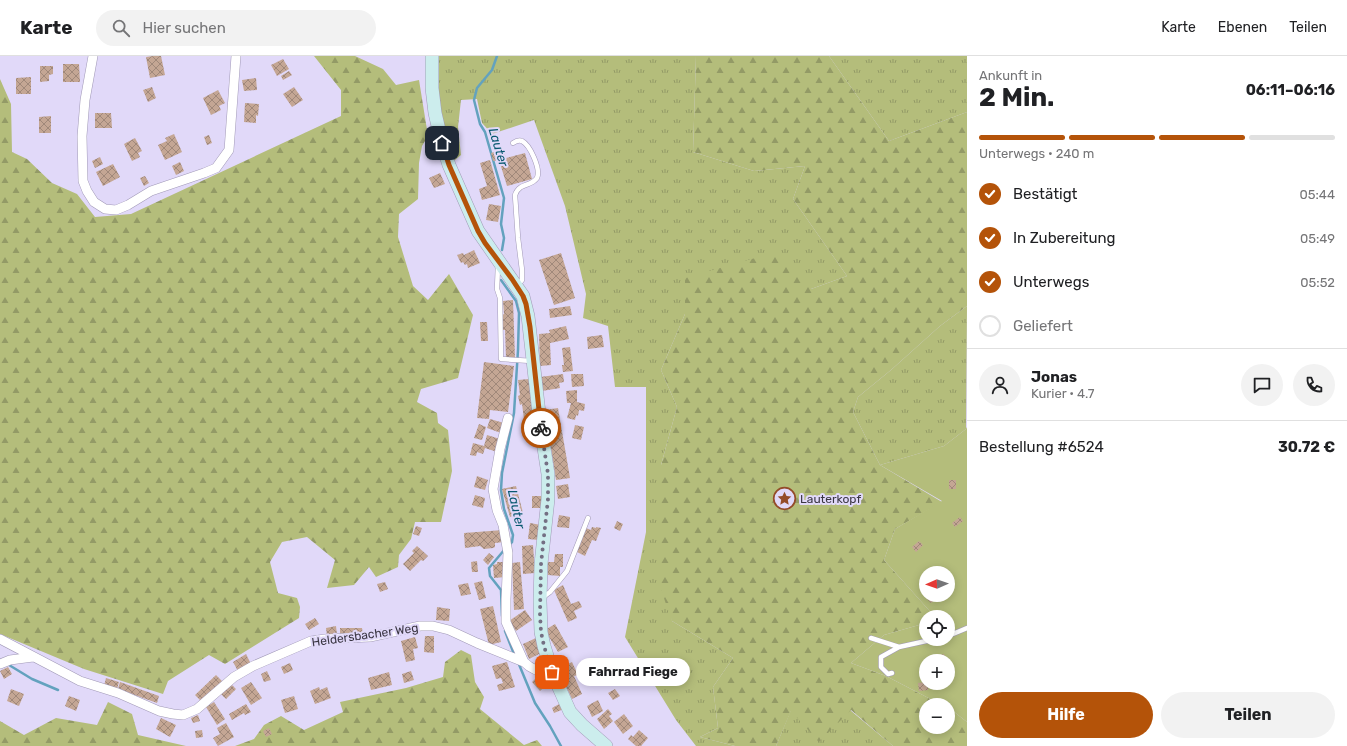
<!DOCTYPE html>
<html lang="de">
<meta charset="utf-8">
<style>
body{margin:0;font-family:Rubik,sans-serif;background:#f2f2f2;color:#202124;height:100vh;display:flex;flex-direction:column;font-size:15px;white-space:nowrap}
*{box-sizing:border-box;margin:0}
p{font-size:13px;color:#757577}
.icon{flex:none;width:22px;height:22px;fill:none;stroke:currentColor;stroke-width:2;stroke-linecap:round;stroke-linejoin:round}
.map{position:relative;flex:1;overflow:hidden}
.sheet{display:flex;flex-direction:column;background:#fff;width:380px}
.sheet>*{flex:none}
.needle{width:26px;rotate:268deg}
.fabs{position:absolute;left:919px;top:510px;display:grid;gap:8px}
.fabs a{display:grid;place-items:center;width:36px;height:36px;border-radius:50%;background:#fff;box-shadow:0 2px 10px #0003;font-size:20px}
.pin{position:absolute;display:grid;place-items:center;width:34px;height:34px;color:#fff;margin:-17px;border-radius:8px;box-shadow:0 2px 6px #0006}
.courier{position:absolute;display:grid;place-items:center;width:40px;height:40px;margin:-20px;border:3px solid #b45309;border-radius:50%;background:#fff;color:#222;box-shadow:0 1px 5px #0007}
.bubble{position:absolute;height:28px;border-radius:14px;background:#fff;box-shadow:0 2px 10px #0003;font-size:13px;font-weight:700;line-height:28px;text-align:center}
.headline em{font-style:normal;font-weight:700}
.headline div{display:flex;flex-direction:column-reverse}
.headline{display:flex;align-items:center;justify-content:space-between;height:68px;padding:0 12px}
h1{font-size:26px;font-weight:700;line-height:30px}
.bar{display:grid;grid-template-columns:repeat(4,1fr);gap:6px 4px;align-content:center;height:48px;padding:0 12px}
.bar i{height:5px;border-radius:3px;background:#e0e0e0}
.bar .selected{background:#b45309}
.bar p{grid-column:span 4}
.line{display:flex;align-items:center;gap:10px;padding:0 12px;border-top:1px solid #e0e0e0}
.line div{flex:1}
.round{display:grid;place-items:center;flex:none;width:42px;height:42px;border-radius:21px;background:#f2f2f2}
ol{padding:0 12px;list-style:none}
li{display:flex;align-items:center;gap:12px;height:44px}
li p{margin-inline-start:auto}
li .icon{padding:4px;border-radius:50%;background:#b45309;color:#fff;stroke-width:4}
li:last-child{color:#757577}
li i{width:22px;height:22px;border:2px solid #e0e0e0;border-radius:50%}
.primary-button{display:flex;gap:8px;margin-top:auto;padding:8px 12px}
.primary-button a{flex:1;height:46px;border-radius:24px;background:#b45309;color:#fff;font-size:16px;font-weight:700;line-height:46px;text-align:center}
.primary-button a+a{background:#f2f2f2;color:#202124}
header{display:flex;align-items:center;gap:24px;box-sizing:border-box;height:56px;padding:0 20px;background:#fff;border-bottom:1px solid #e0e0e0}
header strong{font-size:19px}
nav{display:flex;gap:22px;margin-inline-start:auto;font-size:14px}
.search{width:280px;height:36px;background:#f2f2f2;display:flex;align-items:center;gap:10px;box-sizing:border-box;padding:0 14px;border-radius:22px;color:#757577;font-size:15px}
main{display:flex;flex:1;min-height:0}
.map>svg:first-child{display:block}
</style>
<header>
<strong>Karte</strong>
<div class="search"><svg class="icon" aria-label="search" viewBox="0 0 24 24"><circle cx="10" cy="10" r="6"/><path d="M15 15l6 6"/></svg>Hier suchen</div>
<nav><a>Karte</a><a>Ebenen</a><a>Teilen</a></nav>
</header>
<main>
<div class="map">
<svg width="967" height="690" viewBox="0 0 967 690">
<defs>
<pattern id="grass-tufts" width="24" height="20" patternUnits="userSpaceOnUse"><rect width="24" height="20" fill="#b4bd7b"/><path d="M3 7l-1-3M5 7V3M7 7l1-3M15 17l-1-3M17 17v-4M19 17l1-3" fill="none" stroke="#939a66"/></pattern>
<pattern id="forest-firs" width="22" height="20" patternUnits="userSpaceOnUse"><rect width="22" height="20" fill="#b4bd7b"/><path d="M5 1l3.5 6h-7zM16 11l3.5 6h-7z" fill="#939a66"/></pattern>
<pattern id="building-cross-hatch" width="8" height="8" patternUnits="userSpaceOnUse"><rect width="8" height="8" fill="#c4a694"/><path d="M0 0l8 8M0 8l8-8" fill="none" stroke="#a0887a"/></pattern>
</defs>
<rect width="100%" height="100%" fill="#e1d9f9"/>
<path fill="url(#grass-tufts)" d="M432 0H696L693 96 754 115 805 110 793 143 847 220 811 233 685 222V258L661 314 677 351 661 409 672 565 733 602 713 631 718 672 700 681 735 690H696L676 664 625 581 646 476V331H615L608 270 583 262 586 238 565 150 534 64 492 78 482 67 477 43 461 44 458 71 461 99 449 109Z
M829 0H967V56L889 85Z
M967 250 966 373 944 390 880 409 853 356 858 341 891 314 940 270Z
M791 654H850L893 690H776Z"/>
<path fill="url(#forest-firs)" d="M314 0H355L383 13 396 29 419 24 428 80 422 90 419 107 418 143 399 158 398 181 413 230 428 244 449 218 473 259 458 322 421 333 417 346 437 357 438 367 448 374 452 415 441 466H415L411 483 399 499 398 511 376 521 369 511 354 529 327 532 335 504 307 481 282 486 270 506 278 537 297 542 300 551 299 562 225 608 209 599 168 625 163 638 84 613 0 578V23L11 48 12 96 27 103 52 127 77 138 95 161 131 158 341 60V34Z
M696 0H829L889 85 967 56V250L940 270 891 314 858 341 853 356 880 409 942 446 895 473 884 504 935 561H926V567L884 579 851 607 886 620 942 649H926V671H948V652L953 655 967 666V690H893L851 654 819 686 791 655 776 690H735L700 681 718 672 713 631 733 602 672 565 659 528 661 409 677 351 661 314 685 258V222L776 196 811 233 847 220 793 143 805 110 754 115 693 96Z
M461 594 471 599 475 626 484 641 480 653 524 689 537 684 542 690H235L254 683 264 669 281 660 304 674 343 656 340 646 406 632 443 621 445 606Z
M108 646 132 658 138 679 186 690H0V665L24 679 56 662 97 669Z"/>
<path fill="#b4bd7b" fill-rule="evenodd" d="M967 371V666L953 655 948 652V649H942L886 620 851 607 884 579 926 567V583H948V561H935L884 504 895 473 942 445 880 409 944 390 966 373ZM926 517H948V539H926ZM926 605H948V627H926Z"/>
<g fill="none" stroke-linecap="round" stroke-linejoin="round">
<path stroke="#63a2be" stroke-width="2.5" d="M497 0 492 14 477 32 474 44 480 68 485 76 504 142 501 168 504 182 502 194
M501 224 516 245 519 257 518 294 514 357 502 417 501 434 504 453 513 479 512 486 509 489
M502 560 501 534 490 520 489 512 505 493
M505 575 514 598
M518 606 535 647 550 670 561 690
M9 609 32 623 58 634"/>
</g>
<path fill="url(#building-cross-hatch)" d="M153 0H161L165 19 150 22 146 1Z
M283 3 289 13 277 20 271 9Z
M63 8H79L80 26H63Z
M40 10H53V18L49 19V25L40 26Z
M289 15 292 19 283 24 281 20Z
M31 21V38H16V22Z
M256 22 257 34 244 35 242 24Z
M152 31 156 42 148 46 143 34Z
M294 31 303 44 292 51 283 38Z
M218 34 225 47 219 50 221 54 211 59 203 42Z
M245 47 259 48 258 60 256 59V67L244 66Z
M95 57H111L112 72H95Z
M51 60V77H39V61Z
M174 78 182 96 165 104 158 89 167 85 165 82Z
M209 79 212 87 207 89 204 81Z
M135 82 142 95 138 97 140 101 132 105 124 88Z
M503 93 506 102 525 97 532 123 507 130 499 104 493 105 491 97Z
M100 101 103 108 95 112 92 105Z
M490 104 500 139 482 144 479 133 487 130 480 107Z
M180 106 184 115 176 119 172 110Z
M113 108 120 121 103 130 96 116Z
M440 117 445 128 434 132 429 122Z
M145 120 149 127 144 130 140 122Z
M489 148 501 150 498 166 486 164Z
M474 194 480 207 468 212 467 208 465 209 463 206 461 207 457 199 463 197 464 199Z
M561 197 575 242 554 249 539 204Z
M513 244 515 302H506L505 274H502V259L504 258 503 245Z
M570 250 572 259 550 262 549 253Z
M480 266H487L488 285H481Z
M566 270 569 283 550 287 551 309 540 310 539 278 550 277 549 274Z
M602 279 604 291 588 293 587 281Z
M570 291 573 315 563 316 562 309H564L562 292Z
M484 306 514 310 508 356 490 354 489 363 477 362Z
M563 318 564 326 559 327 560 332 542 335 540 321Z
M571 318H583L584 330 572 331Z
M529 323 534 361 524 363 522 348 520 349 518 340 520 339 518 324Z
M577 334V346L585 348 584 355 579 354 578 360 576 359 575 364 567 362 571 347H567L566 335Z
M558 352 570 422 556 424 545 354Z
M490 363 504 367 501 377 487 372Z
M479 368 486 371 482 384 474 382Z
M575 369 584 371 581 384 572 382Z
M487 379 500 383 497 396 485 392 483 398 477 396 476 400 470 399 473 387 484 390Z
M477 420 488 424 485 434 474 431Z
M949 424H956V433H949Z
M568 428 570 441 558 443 556 430Z
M516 430 523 457 510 461 502 433Z
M475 439 485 442 483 452 472 449Z
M532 440H544V452H532Z
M559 459 570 461 569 472 557 471Z
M960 461 963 465 955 471 952 467Z
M617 465 623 468 620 475 614 472Z
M530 467 541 469 539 484 528 483Z
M416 470 422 472 419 480 413 478Z
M592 471 596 472V471L601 472 596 485 592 484 585 500 577 496 586 472 591 474Z
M503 474 504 486 495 487V491L493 492 484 493 480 490 465 492 464 477Z
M919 485 923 489 916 496 912 491Z
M533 489 535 517 523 518 522 490Z
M417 490 428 500 423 505 421 504 410 515 403 508 414 497 412 495Z
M489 497 494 501 488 509 483 504Z
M555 498H563V511H560V520L548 519V506H554Z
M477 505 478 516H472L471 506Z
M497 506H505L506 521 494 522 493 509 497 508Z
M520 506 524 553 514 554 512 507Z
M482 525 486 542 479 544 474 527Z
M385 526 388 533 380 536 377 528Z
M468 527 471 538 461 540 458 529Z
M563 529 571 548 579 545 582 551 574 555 577 562 568 566 554 534Z
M933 539H935L937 542 931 547 927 543Z
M493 550 501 586 489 589 480 553Z
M437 551 450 553 449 565 436 564Z
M525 554 532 564 516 575 509 565Z
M315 562 319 568 309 574 305 568Z
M555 568 568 591 558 596 545 574Z
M336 570 337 579 327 580 326 572Z
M340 572H362L363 579 340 580Z
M425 580H434V597L424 596Z
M415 581 418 592 413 593 415 604 406 606 401 585Z
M536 582 541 597 529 603 523 588Z
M246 598 251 608 238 615 233 606Z
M944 598 946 605H936L934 601Z
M507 606 515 631 499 635 497 629 503 627 501 622 496 623 492 610Z
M572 606 578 619 574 620 582 638 572 643 562 622 564 621 560 612Z
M290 607 293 614 284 618 281 611Z
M8 611 12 618 4 623 0 615Z
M267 615 271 624 264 626 261 618Z
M411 615 414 624 404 627 402 618Z
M389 616 392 629 371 634 368 622Z
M216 619 223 626 201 645 195 639Z
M539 619 548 628 540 635 532 626Z
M106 622 119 626 117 633 104 630Z
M120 626 159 640 157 647 118 633Z
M251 626 262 642 251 649 241 632Z
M926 626 928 627V634L919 635 918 627Z
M230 627 236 633 226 643 220 637Z
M319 631 320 634 327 631 331 642 315 648 310 635Z
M11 633 24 638 19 650 7 645Z
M615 633 620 640 613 644 608 637Z
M69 640 80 644 76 655 65 650Z
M294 640 298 653 285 657 281 644Z
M598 644 603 655 592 661 587 650Z
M214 646 225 663 217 669 206 651Z
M561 647 564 653 554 657 552 652Z
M246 648 251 656 245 659 244 657 232 664 229 658Z
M608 653 612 658 609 660 613 665 604 673 597 663Z
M624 658 633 670 623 678 614 666Z
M198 659 200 665 193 667 191 662Z
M161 662 176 669 170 681 156 673Z
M226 667 234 681 218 690 213 682 220 678 217 672Z
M269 672 272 678 266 681 263 675Z
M202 674 203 681 196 682 195 675Z
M639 674 648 682 641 690H636L628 683 631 679 633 681Z"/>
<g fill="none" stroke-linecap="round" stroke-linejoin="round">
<defs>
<path id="lane" d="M513 87C516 85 519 84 522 85 530 89 541 113 537 122 533 128 526 128 521 131 518 133 516 136 515 139L518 182 522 214V224L518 229
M498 210 497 233 500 242 501 303 532 305
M542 542 550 536 567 515 588 462
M948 580 967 572
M871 582 899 591 935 583
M892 617 888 618 881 611V601L899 591"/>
<path id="street" d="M93 0 85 44 82 80 83 125 87 135 94 146 105 153 116 154 128 149 151 135 204 117 216 112 229 94 236 0
M508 362 500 393 493 433 497 454 503 469 508 497 506 543V566L524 606
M0 583 80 625 118 637 159 655 173 658 183 659 197 653 234 621 253 610 311 585 325 583 370 581 420 570H433L449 574 477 587 524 606C532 614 541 617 552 616
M0 608 10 604 33 601"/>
<path id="secondary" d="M432 0V32L435 57 442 87 449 109 478 175 523 240 528 260 540 366 548 418V443L541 508 540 545 541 576 544 590 552 616 570 656 582 669 606 690"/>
</defs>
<use href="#lane" stroke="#a199b7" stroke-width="5.5"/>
<use href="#street" stroke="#a199b7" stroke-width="10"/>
<use href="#secondary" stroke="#a199b7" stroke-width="14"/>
<use href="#lane" stroke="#fff" stroke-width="4.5"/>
<use href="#street" stroke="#fff" stroke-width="9"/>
<use href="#secondary" stroke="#cceded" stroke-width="13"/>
</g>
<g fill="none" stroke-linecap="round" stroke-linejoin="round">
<path stroke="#746f83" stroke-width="4" stroke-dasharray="0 7.2" d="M541 372 548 418V443L541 508 540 558 541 576 544 590 552 616"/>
<path stroke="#b45309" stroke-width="5" d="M442 87 449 109 478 175 485 187 512 223 523 240 526 248 530 271 541 372"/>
</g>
<defs>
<symbol id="sight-ring" viewBox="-11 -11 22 22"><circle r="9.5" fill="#e1d9f9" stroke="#944c29" stroke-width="1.5"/><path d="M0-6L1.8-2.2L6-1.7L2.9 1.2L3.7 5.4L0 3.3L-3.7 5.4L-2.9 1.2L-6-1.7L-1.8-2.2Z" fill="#944c29"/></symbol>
</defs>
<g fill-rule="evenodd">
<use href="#sight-ring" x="772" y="430" width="25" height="25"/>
</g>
<g text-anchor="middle" stroke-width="4" stroke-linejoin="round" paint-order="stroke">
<g font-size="12" fill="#3a3643" stroke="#e1d9f9" text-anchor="start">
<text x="800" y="447">Lauterkopf</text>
</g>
<g font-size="12" fill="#3a3643" stroke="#e1d9f9">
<text transform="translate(365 579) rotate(-8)" y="4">Heldersbacher Weg</text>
</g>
<g font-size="13" font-style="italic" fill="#095970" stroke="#e1d9f9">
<text transform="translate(499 91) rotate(73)" y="5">Lauter</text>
<text transform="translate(517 453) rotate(77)" y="5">Lauter</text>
</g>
</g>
</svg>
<div class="fabs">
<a><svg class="needle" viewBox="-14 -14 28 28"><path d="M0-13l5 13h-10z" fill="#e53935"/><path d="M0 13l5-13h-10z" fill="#757577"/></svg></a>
<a><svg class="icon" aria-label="locate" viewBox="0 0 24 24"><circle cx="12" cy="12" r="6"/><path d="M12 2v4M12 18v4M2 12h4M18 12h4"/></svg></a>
<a>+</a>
<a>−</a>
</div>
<div class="pin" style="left:552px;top:616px;background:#ea580c"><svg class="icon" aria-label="bag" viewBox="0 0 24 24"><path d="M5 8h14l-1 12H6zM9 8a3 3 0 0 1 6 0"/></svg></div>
<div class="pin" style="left:442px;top:87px;background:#1f2937"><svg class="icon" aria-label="home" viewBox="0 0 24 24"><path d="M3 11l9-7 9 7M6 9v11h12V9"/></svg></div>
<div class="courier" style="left:541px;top:372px"><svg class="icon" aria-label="bike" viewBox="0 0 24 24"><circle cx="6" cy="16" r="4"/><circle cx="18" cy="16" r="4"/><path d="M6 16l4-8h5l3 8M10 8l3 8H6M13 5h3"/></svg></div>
<div class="bubble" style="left:576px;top:602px;width:114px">Fahrrad Fiege</div>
</div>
<section class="sheet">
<div class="headline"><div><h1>2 Min.</h1><p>Ankunft in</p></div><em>06:11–06:16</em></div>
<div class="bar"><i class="selected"></i><i class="selected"></i><i class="selected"></i><i></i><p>Unterwegs · 240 m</p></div>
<ol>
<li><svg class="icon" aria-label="check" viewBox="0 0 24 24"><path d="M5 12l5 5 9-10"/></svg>Bestätigt<p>05:44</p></li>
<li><svg class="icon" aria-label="check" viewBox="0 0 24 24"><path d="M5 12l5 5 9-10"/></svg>In Zubereitung<p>05:49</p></li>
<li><svg class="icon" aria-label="check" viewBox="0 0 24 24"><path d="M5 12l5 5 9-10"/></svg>Unterwegs<p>05:52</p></li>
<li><i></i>Geliefert</li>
</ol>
<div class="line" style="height:72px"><a class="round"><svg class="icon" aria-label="person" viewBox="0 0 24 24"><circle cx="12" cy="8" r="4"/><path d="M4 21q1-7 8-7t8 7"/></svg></a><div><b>Jonas</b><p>Kurier · 4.7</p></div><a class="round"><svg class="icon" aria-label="chat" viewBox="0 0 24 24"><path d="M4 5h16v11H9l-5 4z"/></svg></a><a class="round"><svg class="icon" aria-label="phone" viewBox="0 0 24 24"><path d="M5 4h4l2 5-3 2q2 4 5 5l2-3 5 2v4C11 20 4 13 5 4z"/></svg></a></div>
<div class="line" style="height:52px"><div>Bestellung #6524</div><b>30.72 €</b></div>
<div class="primary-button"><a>Hilfe</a><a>Teilen</a></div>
</section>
</main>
